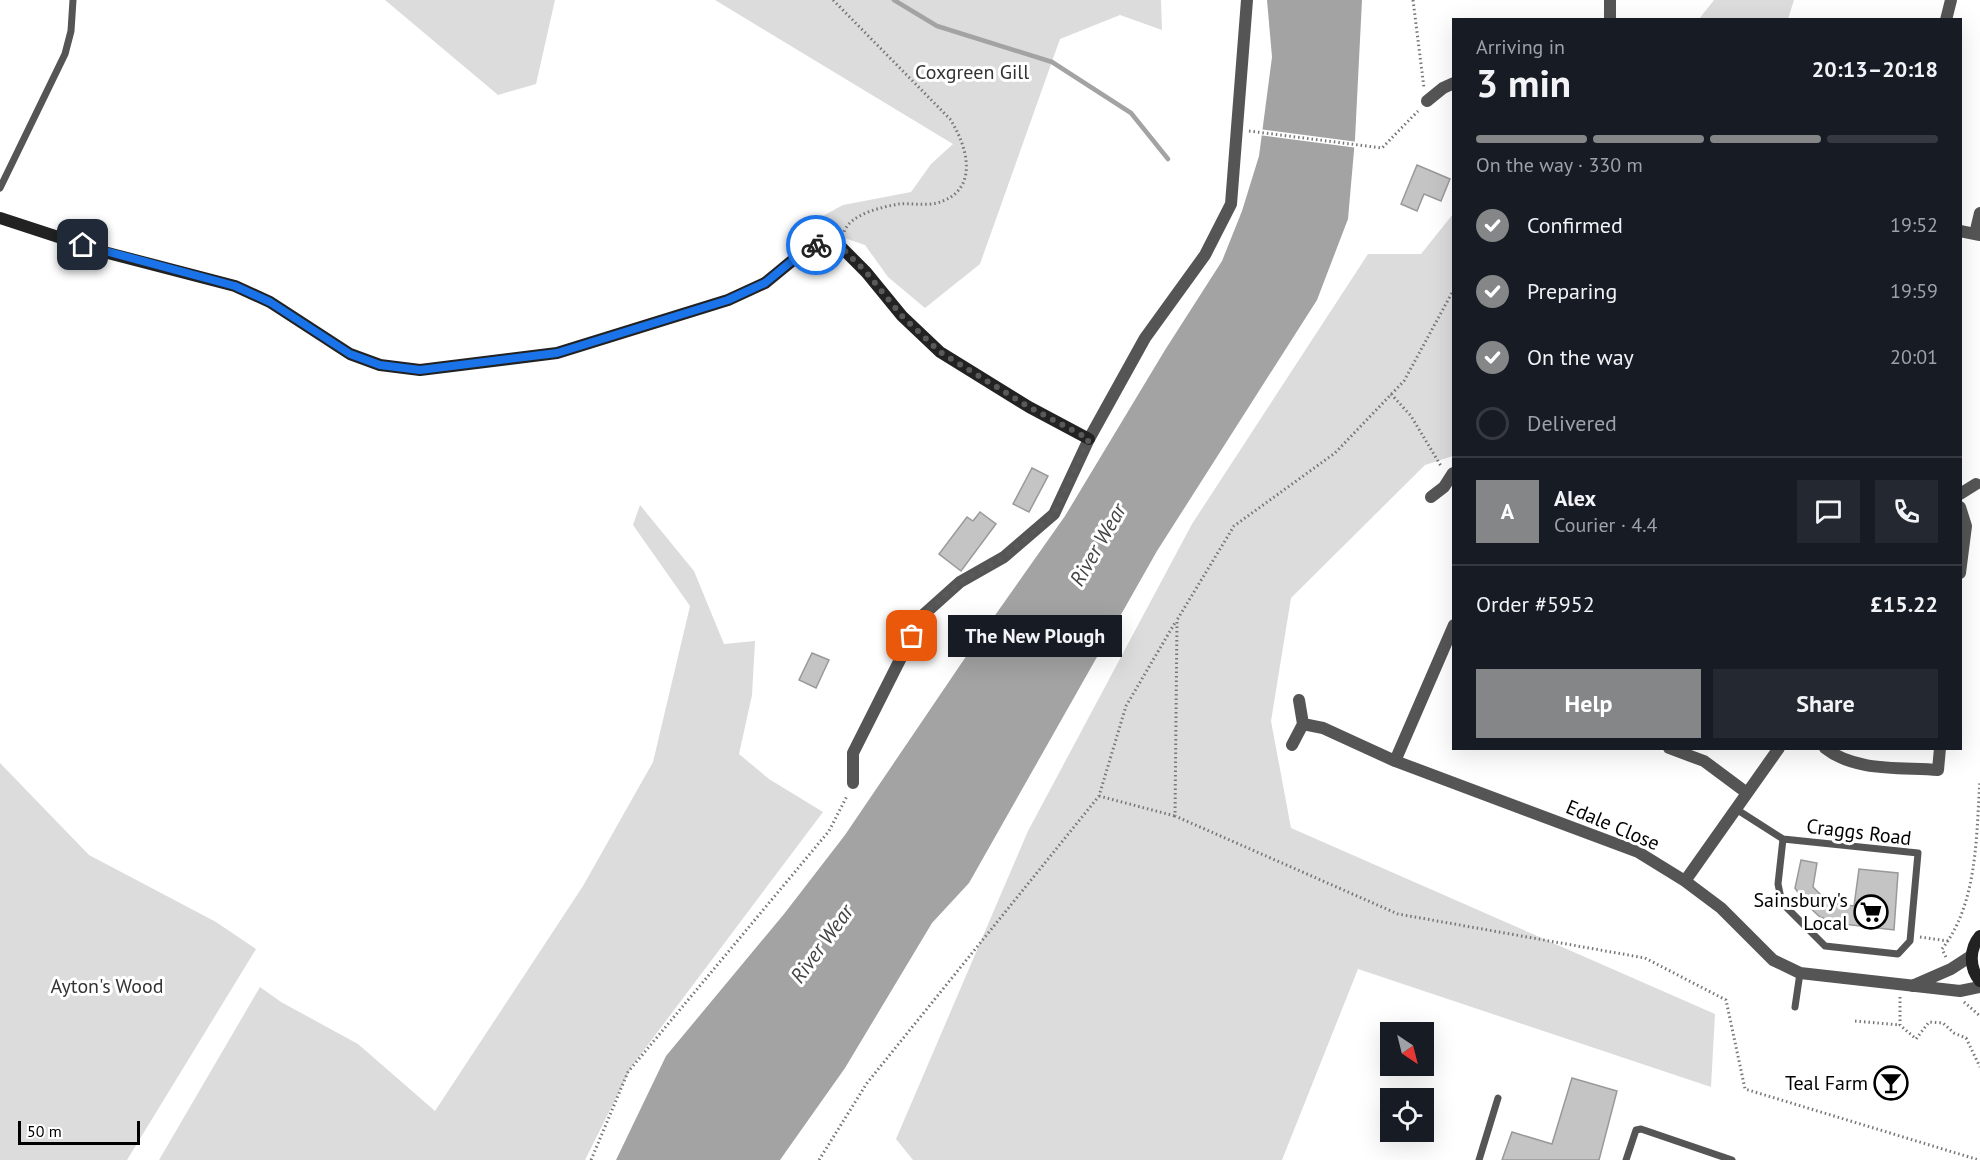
<!DOCTYPE html>
<meta charset="utf-8">
<style>
body{margin:0;font-family:"PT Sans",sans-serif;background:#242831;color:#f1f3f6;height:100vh;display:flex;flex-direction:column;font-size:22px;white-space:nowrap}
*{box-sizing:border-box;margin:0}
p{font-size:20px;color:#9ea1a6}
.icon{flex:none;width:33px;height:33px;fill:none;stroke:currentColor;stroke-width:2;stroke-linecap:round;stroke-linejoin:round}
.map{position:relative;flex:1;overflow:hidden}
.drawer{position:absolute;left:1452px;top:18px;width:510px;height:732px;display:flex;flex-direction:column;background:#171b24;border-radius:0px;box-shadow:0 6px 24px #0002}
.drawer>*{flex:none}
.needle{width:39px;rotate:145deg}
.fabs{position:absolute;left:1380px;top:1022px;display:grid;gap:12px}
.fabs a{display:grid;place-items:center;width:54px;height:54px;border-radius:0px;background:#171b24;box-shadow:0 6px 24px #0002;font-size:30px}
.scale{position:absolute;left:18px;bottom:15px;width:122px;box-sizing:border-box;padding-left:6px;border:3px solid #000;border-top:0;font-size:16px;line-height:21px;white-space:nowrap;color:#000;-webkit-text-stroke:4px #fff;paint-order:stroke}
.pin{position:absolute;display:grid;place-items:center;width:51px;height:51px;color:#fff;margin:-26px;border-radius:12px;box-shadow:0 3px 9px #0006}
.courier{position:absolute;display:grid;place-items:center;width:60px;height:60px;margin:-30px;border:4px solid #1a73e8;border-radius:50%;background:#fff;color:#222;box-shadow:0 2px 8px #0007}
.bubble{position:absolute;height:42px;border-radius:0px;background:#171b24;box-shadow:0 6px 24px #0002;font-size:20px;font-weight:700;line-height:42px;text-align:center}
.head em{font-style:normal;font-weight:700}
.head div{display:flex;flex-direction:column-reverse}
.head{display:flex;align-items:center;justify-content:space-between;height:102px;padding:0 24px}
h1{font-size:39px;font-weight:700;line-height:45px}
.bar{display:grid;grid-template-columns:repeat(4,1fr);gap:9px 6px;align-content:center;height:72px;padding:0 24px}
.bar i{height:8px;border-radius:4px;background:#363941}
.bar .on{background:#858687}
.bar p{grid-column:span 4}
.line{display:flex;align-items:center;gap:15px;padding:0 24px;border-top:2px solid #363941}
.line div{flex:1}
.round{display:grid;place-items:center;flex:none;width:63px;height:63px;border-radius:0px;background:#242831}
ol{padding:0 24px;list-style:none}
li{display:flex;align-items:center;gap:18px;height:66px}
li p{margin-inline-start:auto}
li .icon{padding:6px;border-radius:50%;background:#858687;color:#fff;stroke-width:4}
li:last-child{color:#9ea1a6}
li i{width:33px;height:33px;border:3px solid #363941;border-radius:50%}
.cta{display:flex;gap:12px;margin-top:auto;padding:12px 24px}
.cta a{flex:1;height:69px;border-radius:0px;background:#858687;color:#fff;font-size:24px;font-weight:700;line-height:69px;text-align:center}
.cta a+a{background:#242831;color:#f1f3f6}
.map>svg:first-child{display:block}
</style>
<div class="map">
<svg width="1980" height="1160" viewBox="0 0 1980 1160">
<rect width="100%" height="100%" fill="#fff"/>
<path fill="#dcdcdc" d="M385 0H555L536 84 498 95Z
M715 0H1161L1162 30 1120 15 1060 39 980 264 925 308 888 277 865 245 806 225 843 205 911 192 931 164 953 144Z
M1714 0H1794L1788 19H1699Z
M1453 214V456L1425 465 1291 598 1271 721 1291 828 1715 1014 1711 1087 1358 969 1282 1160H913L896 1139 1028 831 1192 524 1368 254H1421Z
M640 505 694 571 724 644 755 641 752 695 739 754 769 779 823 812 632 1066 585 1160H159L260 987 281 1002 358 1044 435 1111 583 886 653 762 690 606 633 525Z
M0 763 89 855 216 922 256 949 127 1160H0Z"/>
<path fill="#a3a3a3" d="M1267 0H1362L1355 139 1348 219 1317 300 1157 551 969 883 932 923 845 1068 780 1160H616L666 1056 784 914 845 835 967 655 1065 516 1165 350 1222 261 1242 211 1259 156 1272 57Z"/>
<path fill="#fff" d="M1259 129 1358 142V148L1259 135Z"/>
<g fill="none" stroke-linecap="round" stroke-linejoin="round">
<path stroke="#a3a3a3" stroke-width="4.5" d="M894 0 937 26 1052 62 1131 113 1168 159"/>
</g>
<path fill="#c4c4c4" stroke="#999" stroke-width="1.5" d="M1417 165 1450 179 1441 201 1424 194 1417 211 1401 204Z
M1032 468 1048 476 1029 512 1013 504Z
M980 512 996 524 961 571 939 554 967 517 973 521Z
M812 653 829 660 816 688 799 680Z
M1801 860 1817 863 1813 887 1829 903 1854 906 1859 869 1898 873 1894 930 1843 924 1820 917 1805 903 1795 888Z
M1572 1078 1617 1091 1599 1160H1502L1512 1132 1552 1144Z"/>
<g fill="none" stroke-linecap="round" stroke-linejoin="round">
<path stroke="#777" stroke-width="3" stroke-dasharray="1.5 3" stroke-linecap="butt" d="M833 0 950 119C968 147 980 191 937 203 925 206 911 203 899 204 882 207 850 214 844 232
M1413 0 1424 88
M1249 131 1382 148 1418 111
M1454 289 1404 381 1335 453 1234 526 1177 620 1175 816 1398 914 1645 958 1726 1000 1745 1089 1979 1160
M1391 394 1411 416 1441 466
M1099 796 1175 816
M1920 937 1948 941
M1946 957 1942 949C1978 903 1976 836 1980 781
M1900 997V1025L1916 1039 1929 1022 1943 1023 1954 1033 1966 1038 1980 1067
M1964 1002 1980 1016
M1855 1021 1900 1025
M591 1160 628 1072 829 831 847 796
M819 1160 867 1083 1099 796 1126 706 1176 621"/>
<path stroke="#555" stroke-width="7" d="M0 188 65 54 71 31 73 0
M1736 809 1783 839 1918 853 1910 941 1898 954 1825 946 1782 903 1778 884 1783 839
M1795 1007 1800 973
M1479 1160 1498 1098
M1626 1160 1636 1130 1641 1129 1732 1160"/>
<path stroke="#555" stroke-width="12" d="M1610 20V0
M1946 20 1951 0
M1427 101 1443 88 1454 83
M1960 231 1980 235
M1975 234 1980 213
M1960 494 1976 484
M1431 497 1444 487 1453 473
M1960 507 1966 526 1960 573
M1299 700 1303 724
M1292 745 1303 724 1323 728 1395 761 1638 852 1685 881 1721 908 1773 960 1800 973 1960 991 1980 987
M1669 748 1704 761 1747 793
M1825 748C1855 772 1901 767 1938 770L1940 748
M1395 761 1454 625
M853 783V753L922 616 960 582 1004 557 1054 514 1089 439 1145 338 1205 255 1231 204 1247 0
M1685 881 1779 748
M1912 986 1951 969 1971 956"/>
<path stroke="#222" stroke-width="12" d="M0 218 104 252 235 286 270 302 350 354 380 365 420 370 557 353 728 300 765 283 804 251 821 243 838 244 866 272 902 316 940 352 1029 407 1089 439
M1980 936C1969 949 1969 968 1980 981"/>
</g>
<g fill="none" stroke-linecap="round" stroke-linejoin="round">
<path stroke="#595959" stroke-width="6" stroke-dasharray="0 10.8" d="M816 245 838 244 866 272 902 316 940 352 1029 407 1089 439 1054 514 1004 557 960 582 922 616 912 636"/>
<path stroke="#1a73e8" stroke-width="8" d="M83 245 235 286 270 302 350 354 380 365 420 370 557 353 728 300 765 283 804 251 816 245"/>
</g>
<defs>
<symbol id="supermarket-ring" viewBox="-11 -11 22 22"><circle r="9.5" fill="#fff" stroke="#000" stroke-width="1.5"/><path d="M-6-5.5h2.5l.6 2H6L4.5 2H-2.5L-4.4-4H-6ZM-1.5 3.2a1.3 1.3 0 1 0 .1 0ZM3 3.2a1.3 1.3 0 1 0 .1 0Z" fill="#000"/></symbol>
<symbol id="bar-ring" viewBox="-11 -11 22 22"><circle r="9.5" fill="#fff" stroke="#000" stroke-width="1.5"/><path d="M-6-5H6L.8 .8V4.5H3.5V6h-7V4.5H-.8V.8Z" fill="#000"/></symbol>
</defs>
<g fill-rule="evenodd">
<use href="#supermarket-ring" x="1852" y="893" width="38" height="38"/>
<use href="#bar-ring" x="1872" y="1064" width="38" height="38"/>
</g>
<g text-anchor="middle" stroke-width="6" stroke-linejoin="round" paint-order="stroke">
<g font-size="20" fill="#333" stroke="#fff">
<text x="972" y="79">Coxgreen Gill</text>
<text x="107" y="993">Ayton's Wood</text>
</g>
<g font-size="20" fill="#000" stroke="#fff">
<text transform="translate(1613 825) rotate(23)" y="7">Edale Close</text>
<text transform="translate(1859 832) rotate(7)" y="7">Craggs Road</text>
</g>
<g font-size="20" fill="#000" stroke="#fff" text-anchor="end">
<text x="1848" y="907">Sainsbury's<tspan x="1848" dy="23">Local</tspan></text>
<text x="1868" y="1090">Teal Farm</text>
</g>
<g font-size="21" font-style="italic" fill="#444" stroke="#fff">
<text transform="translate(1098 545) rotate(-60)" y="7">River Wear</text>
<text transform="translate(822 944) rotate(-54)" y="7">River Wear</text>
</g>
</g>
</svg>
<div class="fabs">
<a><svg class="needle" viewBox="-14 -14 28 28"><path d="M0-13l5 13h-10z" fill="#e53935"/><path d="M0 13l5-13h-10z" fill="#9ea1a6"/></svg></a>
<a><svg class="icon" aria-label="locate" viewBox="0 0 24 24"><circle cx="12" cy="12" r="6"/><path d="M12 2v4M12 18v4M2 12h4M18 12h4"/></svg></a>
</div>
<div class="scale">50 m</div>
<div class="pin" style="left:912px;top:636px;background:#ea580c"><svg class="icon" aria-label="bag" viewBox="0 0 24 24"><path d="M5 8h14l-1 12H6zM9 8a3 3 0 0 1 6 0"/></svg></div>
<div class="pin" style="left:83px;top:245px;background:#1f2937"><svg class="icon" aria-label="home" viewBox="0 0 24 24"><path d="M3 11l9-7 9 7M6 9v11h12V9"/></svg></div>
<div class="courier" style="left:816px;top:245px"><svg class="icon" aria-label="bike" viewBox="0 0 24 24"><circle cx="6" cy="16" r="4"/><circle cx="18" cy="16" r="4"/><path d="M6 16l4-8h5l3 8M10 8l3 8H6M13 5h3"/></svg></div>
<div class="bubble" style="left:948px;top:615px;width:174px">The New Plough</div>
<section class="drawer">
<div class="head"><div><h1>3 min</h1><p>Arriving in</p></div><em>20:13–20:18</em></div>
<div class="bar"><i class="on"></i><i class="on"></i><i class="on"></i><i></i><p>On the way · 330 m</p></div>
<ol>
<li><svg class="icon" aria-label="check" viewBox="0 0 24 24"><path d="M5 12l5 5 9-10"/></svg>Confirmed<p>19:52</p></li>
<li><svg class="icon" aria-label="check" viewBox="0 0 24 24"><path d="M5 12l5 5 9-10"/></svg>Preparing<p>19:59</p></li>
<li><svg class="icon" aria-label="check" viewBox="0 0 24 24"><path d="M5 12l5 5 9-10"/></svg>On the way<p>20:01</p></li>
<li><i></i>Delivered</li>
</ol>
<div class="line" style="height:108px"><b class="round" style="background:#858687;color:#fff">A</b><div><b>Alex</b><p>Courier · 4.4</p></div><a class="round"><svg class="icon" aria-label="chat" viewBox="0 0 24 24"><path d="M4 5h16v11H9l-5 4z"/></svg></a><a class="round"><svg class="icon" aria-label="phone" viewBox="0 0 24 24"><path d="M5 4h4l2 5-3 2q2 4 5 5l2-3 5 2v4C11 20 4 13 5 4z"/></svg></a></div>
<div class="line" style="height:78px"><div>Order #5952</div><b>£15.22</b></div>
<div class="cta"><a>Help</a><a>Share</a></div>
</section>
</div>
